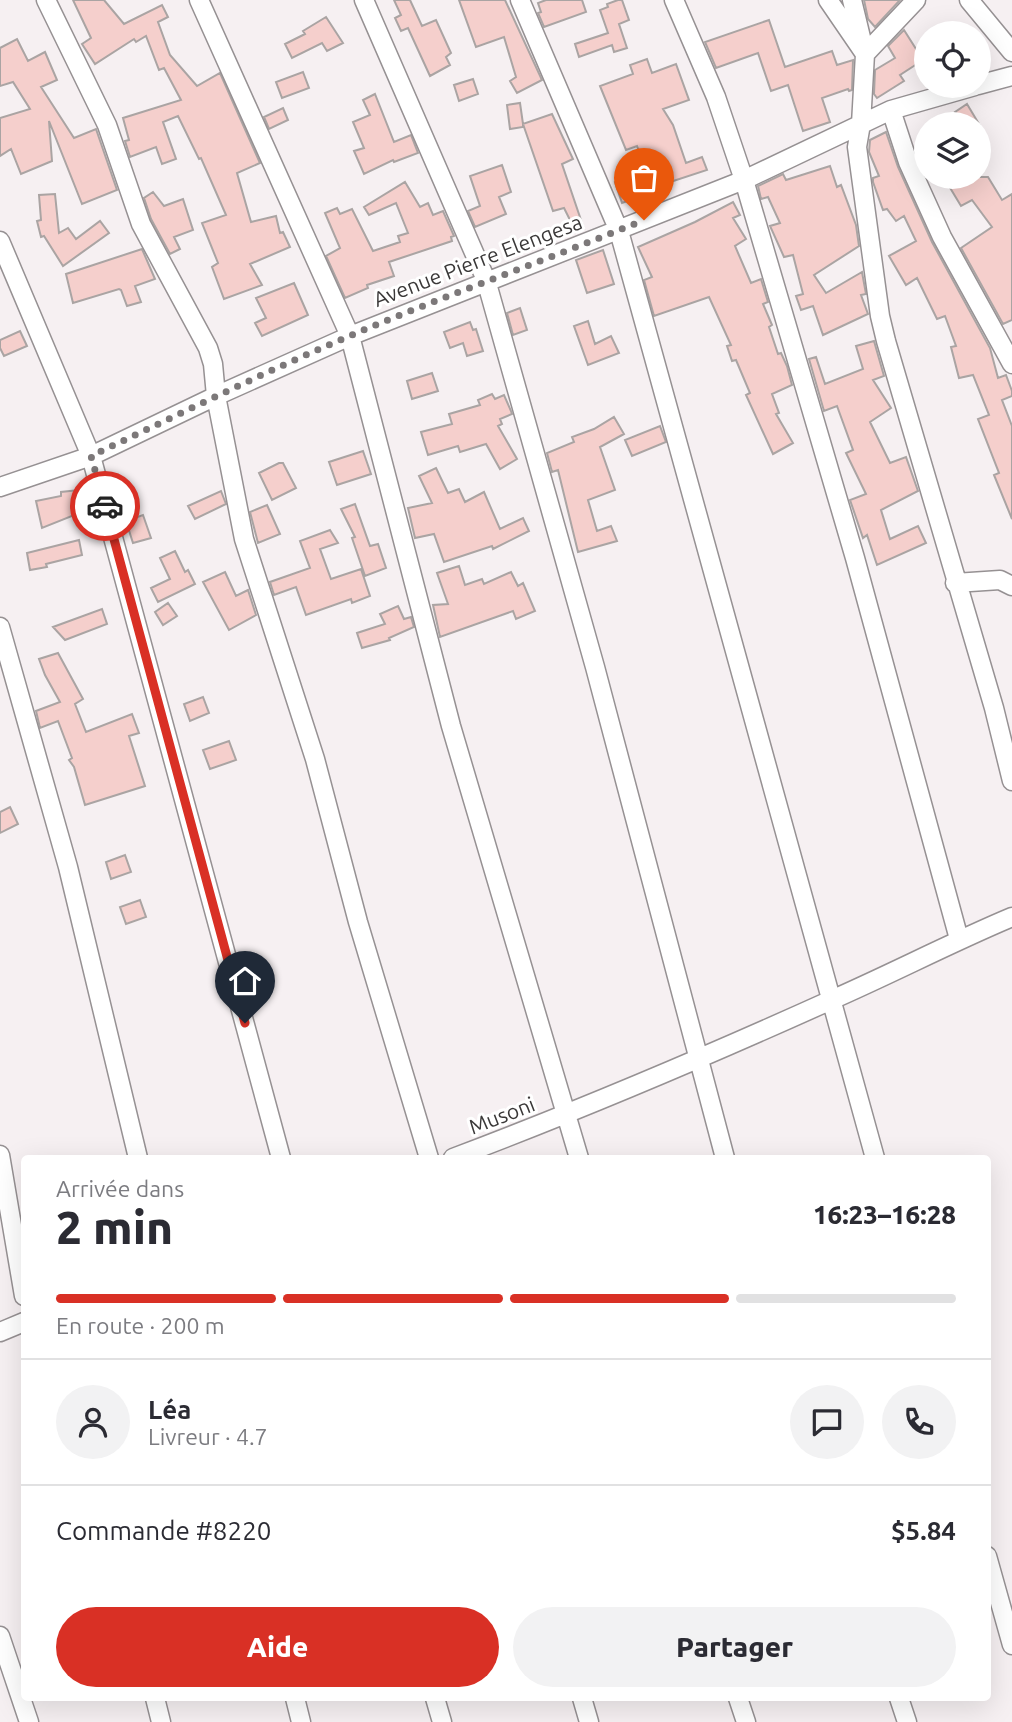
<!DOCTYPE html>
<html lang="fr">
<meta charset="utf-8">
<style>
body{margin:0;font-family:Ubuntu,sans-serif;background:#f2f2f3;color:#2b2b33;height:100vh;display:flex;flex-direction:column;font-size:26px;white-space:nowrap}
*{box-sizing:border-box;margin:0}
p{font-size:23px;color:#7c7c81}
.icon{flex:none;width:38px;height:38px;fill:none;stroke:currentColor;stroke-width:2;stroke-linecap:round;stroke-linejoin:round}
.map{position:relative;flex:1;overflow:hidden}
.sheet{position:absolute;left:21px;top:1155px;width:970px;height:546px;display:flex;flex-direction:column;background:#fff;border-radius:7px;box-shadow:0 7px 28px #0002}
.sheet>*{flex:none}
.controls{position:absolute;left:914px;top:21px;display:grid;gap:14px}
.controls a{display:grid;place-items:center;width:77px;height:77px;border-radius:50%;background:#fff;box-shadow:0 7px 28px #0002;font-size:35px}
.pin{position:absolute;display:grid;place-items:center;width:60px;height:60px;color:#fff;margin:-72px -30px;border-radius:50% 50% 50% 0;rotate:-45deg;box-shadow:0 0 7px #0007}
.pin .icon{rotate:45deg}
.courier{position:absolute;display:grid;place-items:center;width:70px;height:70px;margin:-35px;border:5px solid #d93025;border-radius:50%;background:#fff;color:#222;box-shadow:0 2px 9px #0007}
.summary em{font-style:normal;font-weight:800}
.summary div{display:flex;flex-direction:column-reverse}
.summary{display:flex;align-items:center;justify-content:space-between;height:119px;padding:0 35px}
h1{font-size:46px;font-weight:800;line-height:52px}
.bar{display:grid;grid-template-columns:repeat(4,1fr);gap:10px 7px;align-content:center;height:84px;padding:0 35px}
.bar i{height:9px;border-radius:5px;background:#e1e1e2}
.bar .active{background:#d93025}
.bar p{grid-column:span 4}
.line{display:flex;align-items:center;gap:18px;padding:0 35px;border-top:2px solid #e1e1e2}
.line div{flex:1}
.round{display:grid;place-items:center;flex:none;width:74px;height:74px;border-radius:37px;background:#f2f2f3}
.cta{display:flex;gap:14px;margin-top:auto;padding:14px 35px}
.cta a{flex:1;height:80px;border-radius:42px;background:#d93025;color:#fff;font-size:28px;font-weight:800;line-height:80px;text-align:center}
.cta a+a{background:#f2f2f3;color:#2b2b33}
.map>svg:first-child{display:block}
</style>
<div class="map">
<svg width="1012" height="1722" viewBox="0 0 1012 1722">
<rect width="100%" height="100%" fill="#f6f0f2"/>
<path fill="#f5cfcc" stroke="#aaa4a3" stroke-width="2" d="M73 0H104L124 24 162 5 168 17 158 22 170 55 197 86 220 73 260 163 237 173 251 222 276 216 280 233 283 232 290 247 250 264 262 285 224 299 212 267 218 263 202 223 226 215 201 158 199 159 178 116 163 122 176 159 162 164 156 147 130 157 125 141 129 140 123 118 181 100 164 68 159 70 146 36 136 42 134 39 95 64 82 44 91 38Z
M394 0H410L422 26 436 20 451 53 446 57 450 65 430 76 408 28 401 31 395 18 401 15Z
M459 0H505L542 80 517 93 510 81 516 77 504 37 476 47Z
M546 0H582L586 12 544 27 538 13 541 12 538 3Z
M618 0H622L629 20 619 24 627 48 614 52 612 45 579 57 575 44 608 33 600 10 608 7 607 4Z
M864 0H900L875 27 868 19Z
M326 17 343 43 327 51 322 43 292 58 285 44 305 34 303 31Z
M769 20 785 67 832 51 837 65 853 60 852 90 849 91 848 89 822 98 830 122 803 131 788 85 771 91 758 53 716 68 705 42Z
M904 30 923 60 900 75 904 81 877 98 874 94 875 70 895 58 888 46Z
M17 39 28 61 45 52 57 80 41 87 74 138 96 129 117 190 82 204 49 121 52 161 21 174 11 149 0 156V118L30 109 13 82 0 86V48Z
M647 59 652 73 676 64 689 100 663 109 673 125 686 163 702 157 707 170 652 188 653 192 622 203 615 182 646 171 637 146 626 150 600 86 633 74 630 65Z
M303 72 309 88 282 98 276 82Z
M473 79 478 94 459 101 454 85Z
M375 94 394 142 411 135 418 153 394 162 393 160 364 174 354 151 364 148 353 122 370 115 363 100Z
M520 103 523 124 552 114 573 159 562 164 584 229 576 232 564 208 553 211 523 124V127L510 129 507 105Z
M967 104 979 124H963L955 112Z
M283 108 288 120 269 129 264 117Z
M886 132 898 167 932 242 990 348 998 378 1006 375 1012 391V396L1002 400 1012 426V519L994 475 999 473 978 419 989 415 973 375 959 378 951 347 956 346 945 316 937 319 917 278 906 285 889 256 916 241 904 216 896 221 887 209 883 210 873 182V178L879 176 869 152 870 140Z
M502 165 511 192 499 197 506 214 475 227 468 211 480 206 470 176Z
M830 166 837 187 841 185 856 225 859 246 814 275 826 293 862 272 866 294 861 295 868 314 823 335 813 306 801 310 796 296 803 294 793 255 784 257 770 226 780 223 768 197 761 199 758 186 783 174 786 180Z
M964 177H988L1002 200 1012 194V320L1003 324 961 248 992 227 972 200 961 206 949 186Z
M405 182 420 207 428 203 433 215 443 211 454 236 451 237 452 241 389 262 394 276 367 285 368 288 345 298 326 256 340 248 325 213 337 208 340 214 352 209 373 251 400 242 398 236 408 233 396 203 369 215 364 207Z
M153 192 164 206 183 199 193 230 174 237 180 249 170 254 151 219 144 198Z
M55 194 59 233 68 228 76 239 100 221 109 233 63 266 44 236 41 237 37 221 41 220 39 195Z
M733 202 740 215 733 218 746 239 735 246 751 283 761 279 768 302 763 304 772 325 769 327 778 354 781 353 787 366 792 385 772 394 779 413 776 414 793 443 773 454 746 395 750 393 736 360 732 361 727 346 731 345 709 297 654 316 644 280 652 277 638 247 695 222Z
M142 249 155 279 135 286 141 302 127 306 121 290 119 289 73 303 66 274Z
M603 250 614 284 587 293 576 260Z
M294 283 308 315 262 336 255 323 266 318 256 298Z
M520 308 527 330 513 335 507 313Z
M588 321 595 344 611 336 619 353 588 365 574 326Z
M470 322 473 330 476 329 483 351 467 356 463 343 450 348 444 332Z
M20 331 27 346 4 356 0 348V340Z
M874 341 884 376 873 380 891 408 870 422 890 463 906 457 918 491 881 510 890 539 918 526 926 543 877 565 867 535 863 538 850 500 866 494 846 453 853 450 837 406 824 411 809 359 816 357 825 384 863 369 856 346Z
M432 373 438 391 412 399 407 381Z
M492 394 495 399 504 395 511 411 512 414 500 419 502 424 498 426 517 459 500 469 486 444 460 452 458 446 428 455 421 432 452 424 449 414 480 405 478 400Z
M614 417 624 434 600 447 615 490 588 500 597 531 611 526 617 541 578 552 558 470 552 472 547 453 574 442 572 437 594 429Z
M660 426 666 442 632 456 625 440Z
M363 451 371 474 337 485 329 462Z
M279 463H283L296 488 272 500 259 473Z
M436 468 448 493 459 489 465 502 484 492 500 529 523 518 529 531 493 549 492 546 444 562 434 534 415 538 408 508 432 503 419 476Z
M79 490 87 510 42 528 36 501 61 496V492Z
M221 491 226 504 195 519 188 506Z
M355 504 370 546 378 544 386 568 365 576 352 538 355 537 341 509Z
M267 505 280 534 258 543 250 512Z
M143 515 151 538 133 543 126 521Z
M330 530 338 543 320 549 331 579 361 569 370 596 352 603 351 599 306 615 296 587 274 595 270 582 310 568 300 541Z
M79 540 82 555 46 564 47 567 30 570 27 553Z
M175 551 185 572 188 570 195 584 158 602 151 588 170 579 160 558Z
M459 566 465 585 482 579 484 584 511 572 518 586 523 583 535 611 516 619 513 611 440 637 433 605 448 604 437 573Z
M225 572 236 596 248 590 256 615 229 630 203 582Z
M168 603 177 616 163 625 155 612Z
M398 606 404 619 411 617 414 627 389 638 390 640 362 648 357 633 385 624 380 614Z
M102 609 107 624 65 640 53 627Z
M58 653 83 699 75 704 86 732 132 714 139 733 129 736 145 786 85 805 74 767 69 760 72 758 58 721 40 728 36 711 60 702 45 675 39 659Z
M203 697 209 713 190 721 184 704Z
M229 741 236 760 210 769 203 750Z
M10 807 18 824 0 833V812Z
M125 855 131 872 111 879 106 862Z
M140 900 146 917 126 924 120 907Z"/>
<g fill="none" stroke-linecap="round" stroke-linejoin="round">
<defs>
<path id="minor" d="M46 0 107 125 141 224 208 348 213 364 216 396 244 539 315 759 358 922 429 1158
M199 0 350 336 451 726 579 1158
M364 0 486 280 595 667 725 1158
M520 0 619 231 875 1158
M674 0 716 97 744 180 855 558 959 939
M828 0 865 54 916 0
M852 0 865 54 861 124 857 147 880 316 886 341 994 708 1012 781
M969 0 1012 52
M978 85 1012 76
M891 110 908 162 942 237 1012 364
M0 241 91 456 281 1158
M0 487 91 456 216 396 350 336 744 180 891 110 975 86
M955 583 1000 580 1012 586
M0 627 68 867 138 1158
M0 1155 24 1296
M453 1158C580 1110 705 1057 829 1001 891 974 950 943 1012 917
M0 1332 24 1322
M987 1556 1012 1645
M0 1636 29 1722
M155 1698 161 1722
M295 1698 301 1722
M435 1698 442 1722
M582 1698 589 1722
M738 1698 746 1722
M899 1698 907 1722"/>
</defs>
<use href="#minor" stroke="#969193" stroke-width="21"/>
<use href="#minor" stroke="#fff" stroke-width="18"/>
</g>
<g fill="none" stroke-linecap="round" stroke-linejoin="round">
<path stroke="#7c7879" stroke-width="7" stroke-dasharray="0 12.6" d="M105 506 91 456C178 415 264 372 352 335 448 294 547 260 644 220"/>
<path stroke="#d93025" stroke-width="9" d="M105 506 245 1023"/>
</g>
<g text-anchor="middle" stroke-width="6" stroke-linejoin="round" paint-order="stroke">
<g font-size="21" fill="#3a3838" stroke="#fff">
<text transform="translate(478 261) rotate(-21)" y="7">Avenue Pierre Elengesa</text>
<text transform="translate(502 1116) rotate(-21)" y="7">Musoni</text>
</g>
</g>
</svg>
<div class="controls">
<a><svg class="icon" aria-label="locate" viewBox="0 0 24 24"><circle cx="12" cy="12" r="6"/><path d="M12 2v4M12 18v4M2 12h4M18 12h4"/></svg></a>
<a><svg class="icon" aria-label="layers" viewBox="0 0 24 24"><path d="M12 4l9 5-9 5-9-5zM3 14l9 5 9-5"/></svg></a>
</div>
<div class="pin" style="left:644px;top:220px;background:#ea580c"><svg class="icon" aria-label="bag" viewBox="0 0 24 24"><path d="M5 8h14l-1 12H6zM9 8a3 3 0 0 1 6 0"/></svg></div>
<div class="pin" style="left:245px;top:1023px;background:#1f2937"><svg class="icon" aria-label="home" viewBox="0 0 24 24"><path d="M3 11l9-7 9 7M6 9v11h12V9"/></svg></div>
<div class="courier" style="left:105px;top:506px"><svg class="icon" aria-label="car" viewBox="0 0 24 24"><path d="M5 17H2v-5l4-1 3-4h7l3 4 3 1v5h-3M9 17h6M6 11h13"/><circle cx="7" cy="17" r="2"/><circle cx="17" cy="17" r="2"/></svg></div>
<section class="sheet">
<div class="summary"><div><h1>2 min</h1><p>Arrivée dans</p></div><em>16:23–16:28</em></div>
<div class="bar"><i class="active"></i><i class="active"></i><i class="active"></i><i></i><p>En route · 200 m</p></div>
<div class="line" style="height:126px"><a class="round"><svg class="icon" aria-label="person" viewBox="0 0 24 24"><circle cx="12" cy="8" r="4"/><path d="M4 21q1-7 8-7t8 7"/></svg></a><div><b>Léa</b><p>Livreur · 4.7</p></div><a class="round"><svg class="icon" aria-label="chat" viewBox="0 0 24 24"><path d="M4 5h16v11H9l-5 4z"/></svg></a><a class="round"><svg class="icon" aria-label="phone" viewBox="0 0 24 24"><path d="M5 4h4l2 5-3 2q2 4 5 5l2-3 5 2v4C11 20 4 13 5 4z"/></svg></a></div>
<div class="line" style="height:91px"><div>Commande #8220</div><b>$5.84</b></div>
<div class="cta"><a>Aide</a><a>Partager</a></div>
</section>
</div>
